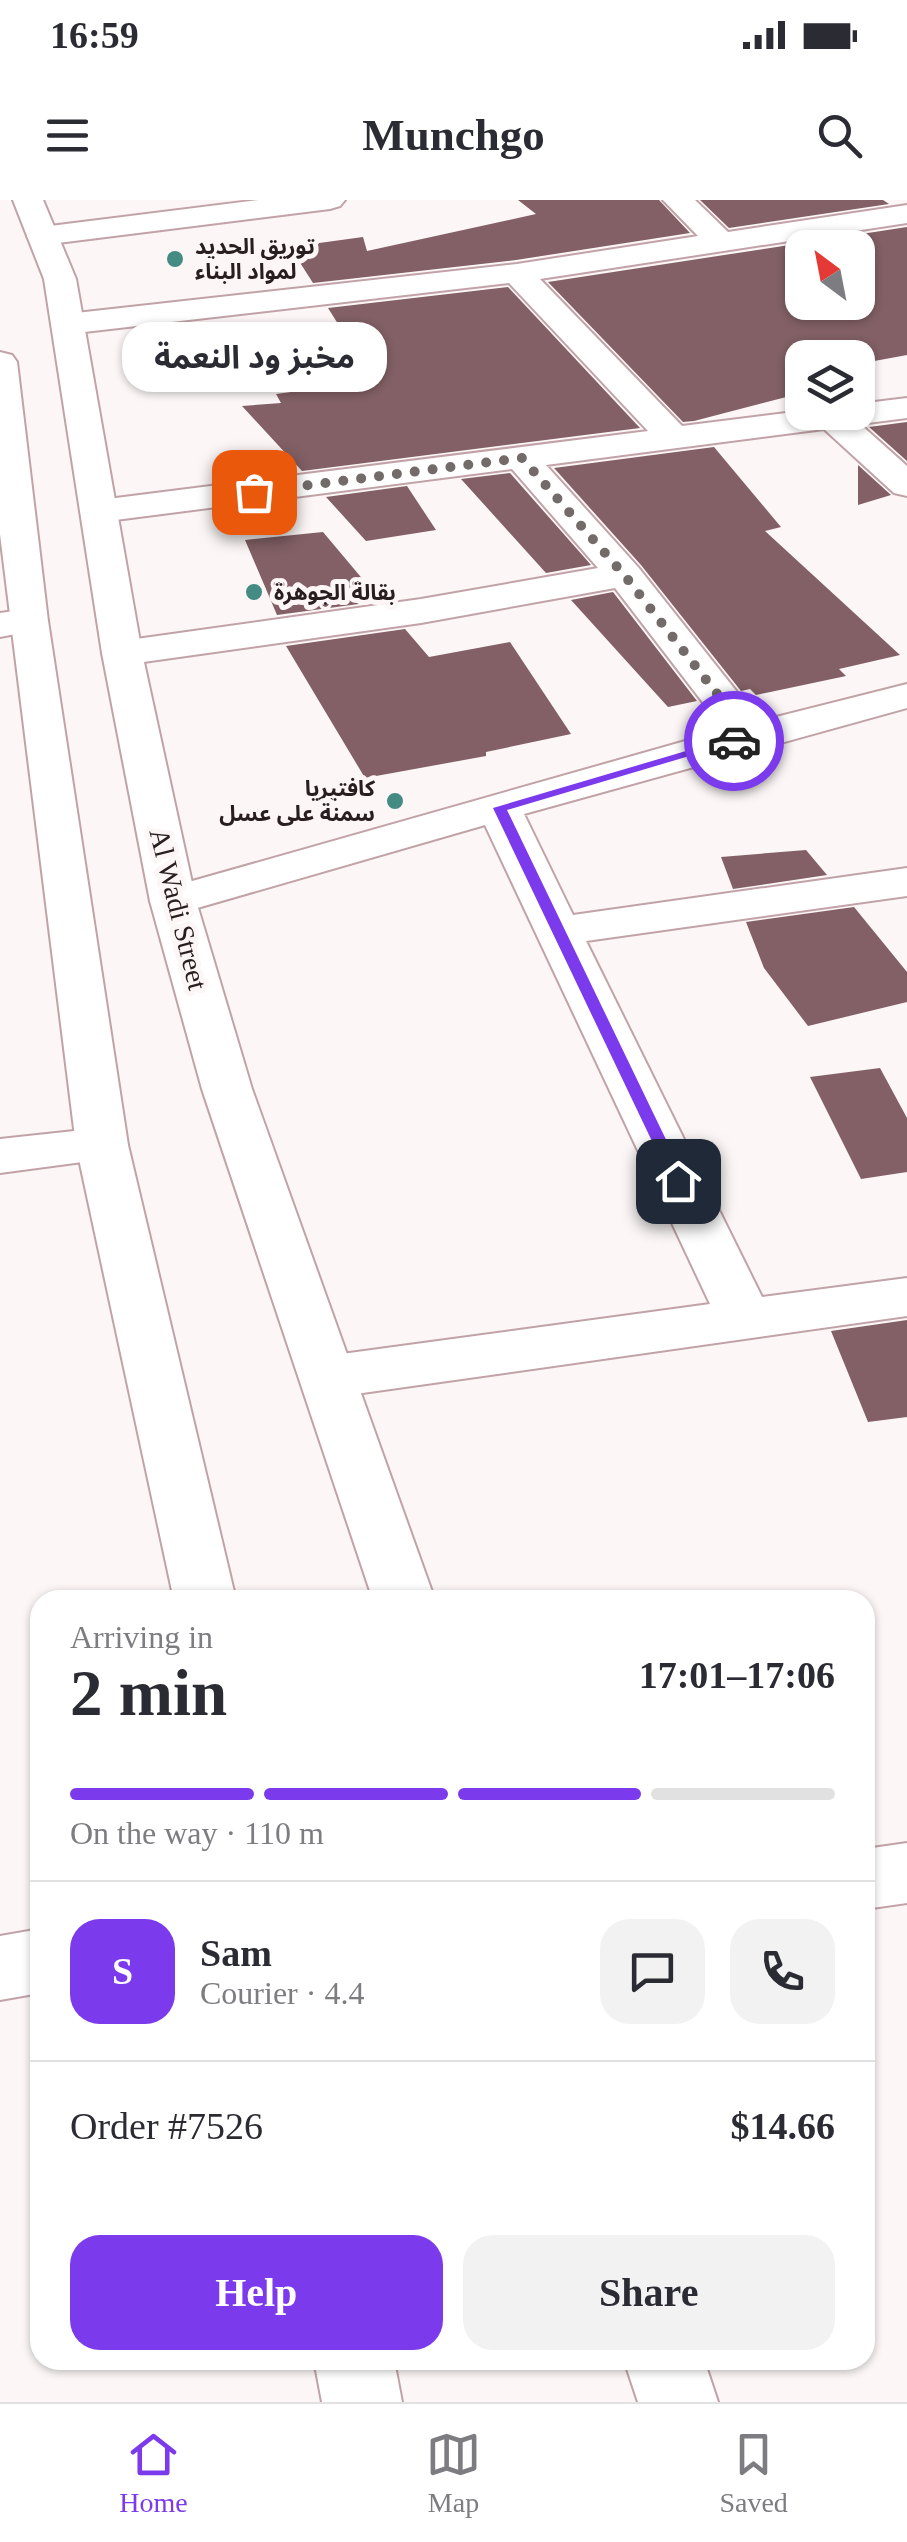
<!DOCTYPE html>
<meta charset="utf-8">
<style>
body{margin:0;font-family:"Times New Roman","Noto Sans Arabic",serif;background:#f2f2f3;color:#2b2b33;height:100vh;display:flex;flex-direction:column;font-size:38px;white-space:nowrap}
*{box-sizing:border-box;margin:0}
p{font-size:32px;color:#7c7c81}
.icon{flex:none;width:55px;height:55px;fill:none;stroke:currentColor;stroke-width:2;stroke-linecap:round;stroke-linejoin:round}
.map{position:relative;flex:1;overflow:hidden}
.drawer{position:absolute;left:30px;top:1390px;width:845px;height:780px;display:flex;flex-direction:column;background:#fff;border-radius:30px;box-shadow:0 2px 8px #0004}
.drawer>*{flex:none}
.needle{width:65px;rotate:328deg}
.controls{position:absolute;left:785px;top:30px;display:grid;gap:20px}
.controls a{display:grid;place-items:center;width:90px;height:90px;border-radius:20px;background:#fff;box-shadow:0 2px 8px #0004;font-size:50px}
.pin{position:absolute;display:grid;place-items:center;width:85px;height:85px;color:#fff;margin:-42px;border-radius:20px;box-shadow:0 5px 15px #0006}
.courier{position:absolute;display:grid;place-items:center;width:100px;height:100px;margin:-50px;border:8px solid #7c3aed;border-radius:50%;background:#fff;color:#222;box-shadow:0 2px 12px #0007}
.bubble{position:absolute;height:70px;border-radius:30px;background:#fff;box-shadow:0 2px 8px #0004;font-size:32px;font-weight:700;line-height:70px;text-align:center}
.headline em{font-style:normal;font-weight:700}
.headline div{display:flex;flex-direction:column-reverse}
.headline{display:flex;align-items:center;justify-content:space-between;height:170px;padding:0 40px}
h1{font-size:65px;font-weight:700;line-height:75px}
.bar{display:grid;grid-template-columns:repeat(4,1fr);gap:15px 10px;align-content:center;height:120px;padding:0 40px}
.bar i{height:12px;border-radius:8px;background:#e1e1e2}
.bar .selected{background:#7c3aed}
.bar p{grid-column:span 4}
.line{display:flex;align-items:center;gap:25px;padding:0 40px;border-top:2px solid #e1e1e2}
.line div{flex:1}
.round{display:grid;place-items:center;flex:none;width:105px;height:105px;border-radius:30px;background:#f2f2f3}
.primary-button{display:flex;gap:20px;margin-top:auto;padding:20px 40px}
.primary-button a{flex:1;height:115px;border-radius:30px;background:#7c3aed;color:#fff;font-size:40px;font-weight:700;line-height:115px;text-align:center}
.primary-button a+a{background:#f2f2f3;color:#2b2b33}
.status{display:flex;justify-content:space-between;align-items:center;height:70px;padding:0 50px;background:#fff;direction:ltr}
.status svg{height:28px;fill:currentColor}
header{display:flex;justify-content:space-between;align-items:center;height:130px;padding:0 40px;background:#fff;font-size:45px;font-weight:700}
.dock{display:flex;justify-content:space-around;align-items:center;height:140px;border-top:2px solid #e1e1e2;background:#fff;font-size:28px;color:#7c7c81}
.dock a{display:grid;justify-items:center;gap:5px}
.dock .selected{color:#7c3aed}
.map>svg:first-child{display:block}
</style>
<div class="status"><b>16:59</b><svg viewBox="0 0 49 12"><path d="M0 12V9h3v3zM5 12V6h3v6zM10 12V3h3v9zM15 12V0h3v12zM26 1h20v11H26zM47 4h2v5h-2z"/></svg></div>
<header><svg class="icon" aria-label="menu" viewBox="0 0 24 24"><path d="M4 6h16M4 12h16M4 18h16"/></svg>Munchgo<svg class="icon" aria-label="search" viewBox="0 0 24 24"><circle cx="10" cy="10" r="6"/><path d="M15 15l6 6"/></svg></header>
<div class="map">
<svg width="907" height="2202" viewBox="0 0 907 2202">
<rect width="100%" height="100%" fill="#fcf6f6"/>
<path fill="#826065" fill-rule="evenodd" d="M518 0H659L690 33 516 60 313 83 290 47 363 37 367 51 536 14Z
M700 0H883L889 4 729 28Z
M907 27V155L858 164V158H802V193L694 221 683 222 548 82ZM802 48H858V102H802Z
M508 87 640 228 302 271 242 206 281 203 276 194 374 181 328 108Z
M907 222V261L869 227Z
M714 247 781 327 765 331 900 455 839 469 846 476 756 495 750 489 741 491 641 365 554 268Z
M858 265 891 295 858 305Z
M510 273 591 365 546 373 461 279Z
M407 286 436 330 366 341 326 297Z
M323 332 381 401 277 415 245 340Z
M613 392 697 501 668 507 571 400Z
M405 429 429 457 510 442 571 534 486 552V556L365 578 286 446Z
M806 650 827 675 733 689 721 657Z
M854 707 907 772V802L808 826 764 768 746 722Z
M880 868 907 918V972L861 979 810 877Z
M907 1120V1217L868 1222 831 1131Z"/>
<g fill="none" stroke-linecap="round" stroke-linejoin="round">
<defs>
<path id="minor" d="M259 0H345L340 6 330 9 42 45 31 42 27 36 31 30 42 27Z
M663 0H695L728 32 907 5V23L540 79 682 226 802 211 858 212V204L907 198V218L860 224 907 266V296L894 293 824 229 546 265 638 367 760 521 907 484V508L524 614 573 715 907 668V696L586 741 762 1097 907 1078V1116L327 1198 307 1192 299 1177 307 1162 327 1156 710 1104 485 625 173 715 157 711 150 701 157 691 724 530 615 388 421 423 122 465 108 461 102 453 108 445 122 441 421 399 598 368 512 269 100 322 87 319 82 311 87 303 100 300 648 231 509 83 67 134 56 131 51 124 56 117 67 114 517 64 698 36Z
M28 409 42 413 48 421 42 429 0 437V413Z
M102 928 120 933 128 945 120 957 0 973V939Z
M907 1643V1703L865 1709V1649Z
M40 1729V1793L0 1800V1736Z"/>
<path id="major" d="M13 0H43L76 79 142 453 196 701 252 889 435 1400H373L202 889 150 701 102 453 44 79Z
M0 152 12 155 17 162 48 421 128 945 236 1400H174L76 945 0 334Z
M314 2160H394L402 2202H322Z
M624 2160H704L718 2202H638Z"/>
</defs>
<use href="#minor" stroke="#c1a3a7" stroke-width="4"/>
<use href="#major" stroke="#c1a3a7" stroke-width="4"/>
<use href="#minor" fill="#fff" fill-rule="evenodd"/>
<use href="#major" fill="#fff" fill-rule="evenodd"/>
</g>
<path fill="#7c3aed" d="M730 538 740 541 507 610 686 981 678 986 671 981 493 608Z"/>
<g fill="none" stroke-linecap="round" stroke-linejoin="round">
<path stroke="#736a6a" stroke-width="10" stroke-dasharray="0 18" d="M254 292 522 258 625 376 750 536 734 541"/>
</g>
<g fill="#448b84" stroke="#fcf6f6" stroke-width="4">
<circle cx="175" cy="59" r="10"/>
<circle cx="254" cy="392" r="10"/>
<circle cx="395" cy="601" r="10"/>
</g>
<g text-anchor="middle" stroke-width="10" stroke-linejoin="round" paint-order="stroke">
<g font-size="22" font-weight="bold" fill="#291e1f" stroke="#fcf6f6" text-anchor="start">
<text x="195" y="54">توريق الحديد<tspan x="195" dy="25">لمواد البناء</tspan></text>
<text x="274" y="400">بقالة الجوهرة</text>
<text x="375" y="596" text-anchor="end">كافتيريا<tspan x="375" dy="25">سمنة على عسل</tspan></text>
</g>
<g font-size="28" fill="#291e1f" stroke="#fcf6f6">
<text transform="translate(179 709) rotate(76)" y="10">Al Wadi Street</text>
</g>
</g>
</svg>
<div class="controls">
<a><svg class="needle" viewBox="-14 -14 28 28"><path d="M0-13l5 13h-10z" fill="#e53935"/><path d="M0 13l5-13h-10z" fill="#7c7c81"/></svg></a>
<a><svg class="icon" aria-label="layers" viewBox="0 0 24 24"><path d="M12 4l9 5-9 5-9-5zM3 14l9 5 9-5"/></svg></a>
</div>
<div class="pin" style="left:254px;top:292px;background:#ea580c"><svg class="icon" aria-label="bag" viewBox="0 0 24 24"><path d="M5 8h14l-1 12H6zM9 8a3 3 0 0 1 6 0"/></svg></div>
<div class="pin" style="left:678px;top:981px;background:#1f2937"><svg class="icon" aria-label="home" viewBox="0 0 24 24"><path d="M3 11l9-7 9 7M6 9v11h12V9"/></svg></div>
<div class="courier" style="left:734px;top:541px"><svg class="icon" aria-label="car" viewBox="0 0 24 24"><path d="M5 17H2v-5l4-1 3-4h7l3 4 3 1v5h-3M9 17h6M6 11h13"/><circle cx="7" cy="17" r="2"/><circle cx="17" cy="17" r="2"/></svg></div>
<div class="bubble" style="left:122px;top:122px;width:265px">مخبز ود النعمة</div>
<section class="drawer">
<div class="headline"><div><h1>2 min</h1><p>Arriving in</p></div><em>17:01–17:06</em></div>
<div class="bar"><i class="selected"></i><i class="selected"></i><i class="selected"></i><i></i><p>On the way · 110 m</p></div>
<div class="line" style="height:180px"><b class="round" style="background:#7c3aed;color:#fff">S</b><div><b>Sam</b><p>Courier · 4.4</p></div><a class="round"><svg class="icon" aria-label="chat" viewBox="0 0 24 24"><path d="M4 5h16v11H9l-5 4z"/></svg></a><a class="round"><svg class="icon" aria-label="phone" viewBox="0 0 24 24"><path d="M5 4h4l2 5-3 2q2 4 5 5l2-3 5 2v4C11 20 4 13 5 4z"/></svg></a></div>
<div class="line" style="height:130px"><div>Order #7526</div><b>$14.66</b></div>
<div class="primary-button"><a>Help</a><a>Share</a></div>
</section>
</div>
<nav class="dock">
<a class="selected"><svg class="icon" aria-label="home" viewBox="0 0 24 24"><path d="M3 11l9-7 9 7M6 9v11h12V9"/></svg>Home</a>
<a><svg class="icon" aria-label="map" viewBox="0 0 24 24"><path d="M3 6l6-2 6 2 6-2v14l-6 2-6-2-6 2zM9 4v14M15 6v14"/></svg>Map</a>
<a><svg class="icon" aria-label="saved" viewBox="0 0 24 24"><path d="M7 4h10v16l-5-4-5 4z"/></svg>Saved</a>
</nav>
